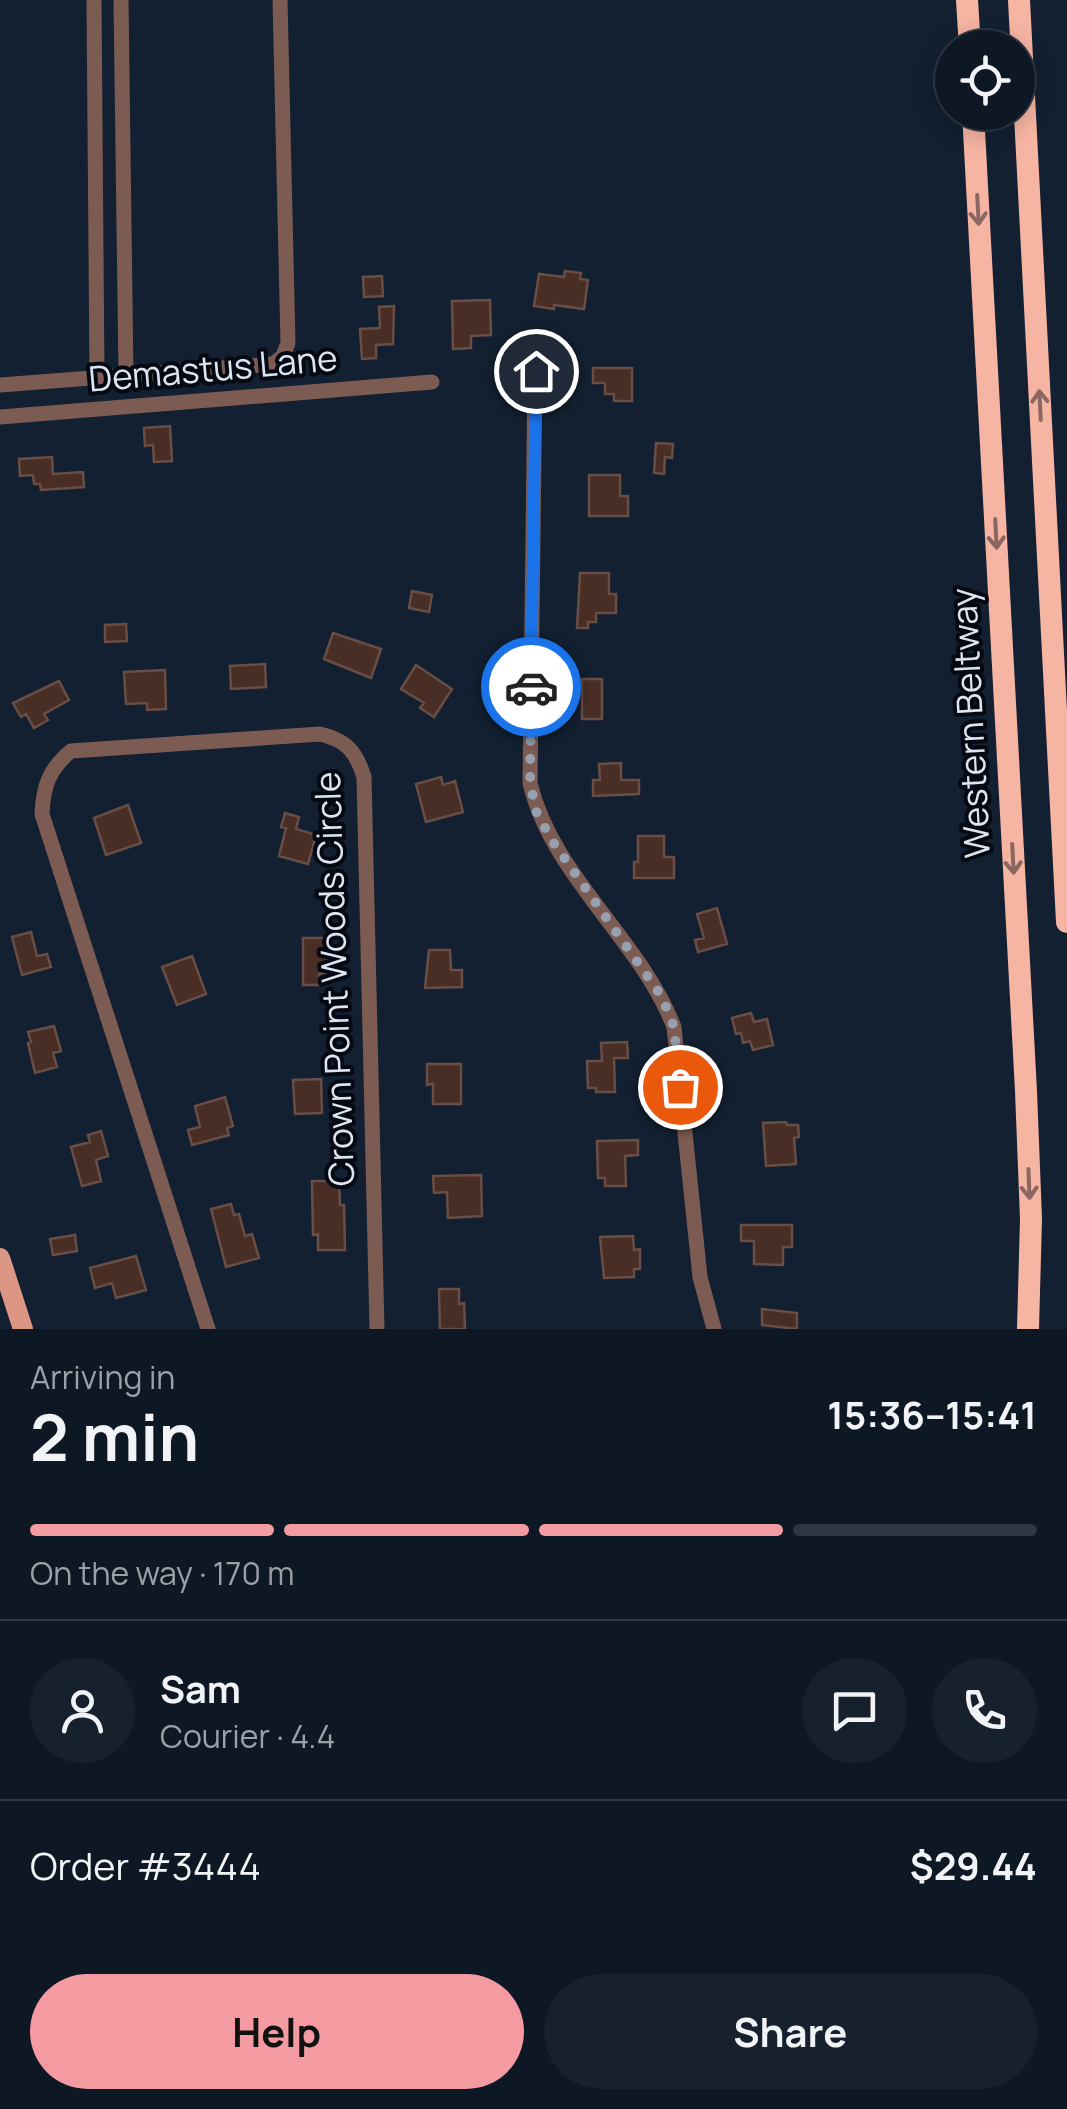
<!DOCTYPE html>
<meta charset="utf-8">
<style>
body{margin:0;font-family:Manrope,sans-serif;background:#17212d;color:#f1f3f6;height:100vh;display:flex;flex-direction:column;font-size:38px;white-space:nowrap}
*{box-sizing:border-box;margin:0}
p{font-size:32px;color:#9ba0a7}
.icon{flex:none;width:55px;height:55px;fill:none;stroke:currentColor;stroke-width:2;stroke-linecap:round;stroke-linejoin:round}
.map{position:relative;height:1329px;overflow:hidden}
.side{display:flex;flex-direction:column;background:#0e1825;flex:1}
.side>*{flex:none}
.buttons{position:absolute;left:935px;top:30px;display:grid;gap:20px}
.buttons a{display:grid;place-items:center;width:100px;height:100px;border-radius:50%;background:#0e1825;box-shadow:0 5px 25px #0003,0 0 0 2px #2e3742;font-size:50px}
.pin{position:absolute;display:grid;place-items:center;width:85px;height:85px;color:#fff;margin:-42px;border:5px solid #fff;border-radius:50%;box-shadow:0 2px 10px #0007}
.courier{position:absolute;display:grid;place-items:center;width:100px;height:100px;margin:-50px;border:8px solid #1a73e8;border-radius:50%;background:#fff;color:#222;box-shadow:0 2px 12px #0007}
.head em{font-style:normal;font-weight:700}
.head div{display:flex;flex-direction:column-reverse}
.head{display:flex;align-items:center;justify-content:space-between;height:170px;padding:0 30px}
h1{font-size:65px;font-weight:700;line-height:75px}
.bar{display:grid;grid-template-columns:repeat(4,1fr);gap:15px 10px;align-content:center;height:120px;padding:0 30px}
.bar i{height:12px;border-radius:8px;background:#2e3742}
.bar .current{background:#f49aa1}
.bar p{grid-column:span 4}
.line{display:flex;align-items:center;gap:25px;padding:0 30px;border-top:2px solid #2e3742}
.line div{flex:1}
.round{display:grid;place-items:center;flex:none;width:105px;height:105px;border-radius:52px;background:#17212d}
.button{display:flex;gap:20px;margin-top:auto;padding:20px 30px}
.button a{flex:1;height:115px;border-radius:60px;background:#f49aa1;color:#111;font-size:40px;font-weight:700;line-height:115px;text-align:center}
.button a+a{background:#17212d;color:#f1f3f6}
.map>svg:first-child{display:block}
</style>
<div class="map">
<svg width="1067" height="1329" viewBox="0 0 1067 1329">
<rect width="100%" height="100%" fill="#132031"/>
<path fill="#492e25" stroke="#694e46" stroke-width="2.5" d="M565 271 581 273 580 279 588 280 584 309 554 305V309L534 306 539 274 564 277Z
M382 276 383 296 364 297 363 277Z
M490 300 491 335 471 336V348L453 349 452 301Z
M394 306 393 344 376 345V358L362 359 360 329 380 328 379 307Z
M593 368H632V401H614V394H605V383H593Z
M170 426 172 461 154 462 153 445 145 446 144 428Z
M656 443 673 444 672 458 665 457 664 474 654 473Z
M52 457 53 474 83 472 84 487 41 490 40 484H34L33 475 20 476 19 459Z
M589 475H620V496H628V516H589Z
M580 573H609V594H616V613H596V622H588V628H577Z
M412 591 432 595 429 612 409 608Z
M126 624 127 641 105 642V625Z
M333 633 381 649 371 678 324 659Z
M265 664 266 687 231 689 230 666Z
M416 665 452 689 434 717 420 708 424 703 401 689Z
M165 670 166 709 147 710V703L126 704 124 672Z
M582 679H602V719H582Z
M59 681 69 700 44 714 48 720 34 728 26 714 21 717 13 703Z
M621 763V780H639V794L593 796V780H600L599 764Z
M441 777 443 785 455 781 463 812 426 822 416 784Z
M128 805 141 843 106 855 94 818Z
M285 813 299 817 296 829 316 835 308 864 279 856 286 828 281 827Z
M638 836H664V857H674V878H634V862H638Z
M717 908 727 944 698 952 695 940 704 938 697 914Z
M31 932 37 956 47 954 51 967 22 975 12 937Z
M303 938H326V973L319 974V985H303Z
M429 950H450L451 970H462V987L425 988Z
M192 956 206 994 177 1005 162 967Z
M751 1013 754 1022 767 1019 773 1045 753 1050 750 1041 743 1043 741 1033 736 1034 732 1018Z
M54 1026 61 1051 53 1053 57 1067 35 1073 28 1043 31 1042 28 1032Z
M627 1042 628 1058H614L615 1092H596V1088H588L587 1061H602L601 1043Z
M427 1064H461V1104H433V1084L427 1085Z
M321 1079 322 1113 295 1114 293 1080Z
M225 1097 233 1126 227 1128 229 1135 192 1145 188 1130 200 1127 195 1106Z
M786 1122 787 1125H798L799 1137 794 1138 796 1164 766 1166 763 1123Z
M101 1131 108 1156 96 1160 101 1181 82 1186 71 1147 90 1142 88 1135Z
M638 1140V1155L625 1156 626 1186H605V1178H598L597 1141Z
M481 1175 482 1216 448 1218 447 1192 434 1193 433 1176Z
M312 1181H339L340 1205H344L345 1250H318V1234L313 1235Z
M231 1204 234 1215 239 1214 245 1236 252 1234 259 1258 226 1267 211 1209Z
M741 1225H792V1247H783V1265L754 1264V1241H741Z
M75 1235 77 1251 53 1255 50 1239Z
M633 1236 634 1250 640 1249V1269H634V1277L604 1278 600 1237Z
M136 1256 146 1290 116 1298 112 1283 95 1288 90 1268Z
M439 1289H459V1304L464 1303 465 1329H440Z
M762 1309 797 1313V1329L762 1325Z"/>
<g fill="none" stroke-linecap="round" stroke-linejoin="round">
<path stroke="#7c5b52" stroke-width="15" d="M94 0 97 377
M121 0 126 375
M535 371 530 783C552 876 640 939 674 1027L700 1277 714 1329
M0 385 273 364 283 356 288 343 280 0
M0 417 432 382
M208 1329 42 814C43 787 49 769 71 751L320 734C346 740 356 751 364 777L377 1329"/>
<path stroke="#db9784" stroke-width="20" d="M0 1258 23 1329"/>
<path stroke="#f6b4a2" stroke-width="22" d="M967 0 970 48
M1019 0 1067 922
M973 112 1026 1091 1031 1219 1028 1329"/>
</g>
<defs><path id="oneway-shaft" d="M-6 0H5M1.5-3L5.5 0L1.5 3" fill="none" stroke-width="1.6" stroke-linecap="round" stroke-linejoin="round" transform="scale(2.5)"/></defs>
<g stroke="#8a6761">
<use href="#oneway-shaft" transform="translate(978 210) rotate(87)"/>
<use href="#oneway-shaft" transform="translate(1040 405) rotate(-93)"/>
<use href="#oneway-shaft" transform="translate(996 534) rotate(87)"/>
<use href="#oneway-shaft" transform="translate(1013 859) rotate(87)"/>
<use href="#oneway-shaft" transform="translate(1029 1184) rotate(88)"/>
</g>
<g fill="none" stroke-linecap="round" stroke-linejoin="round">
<path stroke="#96a0ae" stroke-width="10" stroke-dasharray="0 18" d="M531 687 530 783 537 814 553 842 662 997 674 1027 680 1087"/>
<path stroke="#1a73e8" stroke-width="12" d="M531 687 536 371"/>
</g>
<g text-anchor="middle" stroke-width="8" stroke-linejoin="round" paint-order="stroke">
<g font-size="35" fill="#dce5f1" stroke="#050911">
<text transform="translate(213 369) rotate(-5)" y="12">Demastus Lane</text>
<text transform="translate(971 723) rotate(-93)" y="12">Western Beltway</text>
<text transform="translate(335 979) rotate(-92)" y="12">Crown Point Woods Circle</text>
</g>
</g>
</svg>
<div class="buttons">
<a><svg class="icon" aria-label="locate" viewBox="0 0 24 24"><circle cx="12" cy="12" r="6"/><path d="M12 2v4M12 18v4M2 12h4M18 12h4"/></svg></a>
</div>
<div class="pin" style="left:680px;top:1087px;background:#ea580c"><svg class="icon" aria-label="bag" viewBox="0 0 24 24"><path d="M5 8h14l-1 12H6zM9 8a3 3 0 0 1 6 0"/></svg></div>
<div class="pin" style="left:536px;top:371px;background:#1f2937"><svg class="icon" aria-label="home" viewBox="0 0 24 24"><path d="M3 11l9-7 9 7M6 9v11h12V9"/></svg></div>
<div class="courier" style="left:531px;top:687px"><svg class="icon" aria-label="car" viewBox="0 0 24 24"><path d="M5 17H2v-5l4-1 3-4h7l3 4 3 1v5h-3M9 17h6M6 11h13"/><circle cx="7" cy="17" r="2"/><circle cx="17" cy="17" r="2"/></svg></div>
</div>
<section class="side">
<div class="head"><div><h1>2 min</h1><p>Arriving in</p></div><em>15:36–15:41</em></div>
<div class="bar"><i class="current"></i><i class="current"></i><i class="current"></i><i></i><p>On the way · 170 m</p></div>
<div class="line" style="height:180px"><a class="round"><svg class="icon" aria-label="person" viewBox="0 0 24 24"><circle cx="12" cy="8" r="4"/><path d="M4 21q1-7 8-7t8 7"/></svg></a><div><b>Sam</b><p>Courier · 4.4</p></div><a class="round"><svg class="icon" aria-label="chat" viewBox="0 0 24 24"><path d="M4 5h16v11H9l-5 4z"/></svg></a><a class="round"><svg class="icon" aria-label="phone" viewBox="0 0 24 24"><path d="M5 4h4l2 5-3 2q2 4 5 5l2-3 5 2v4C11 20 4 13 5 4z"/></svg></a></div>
<div class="line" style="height:130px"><div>Order #3444</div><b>$29.44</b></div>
<div class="button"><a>Help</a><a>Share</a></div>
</section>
